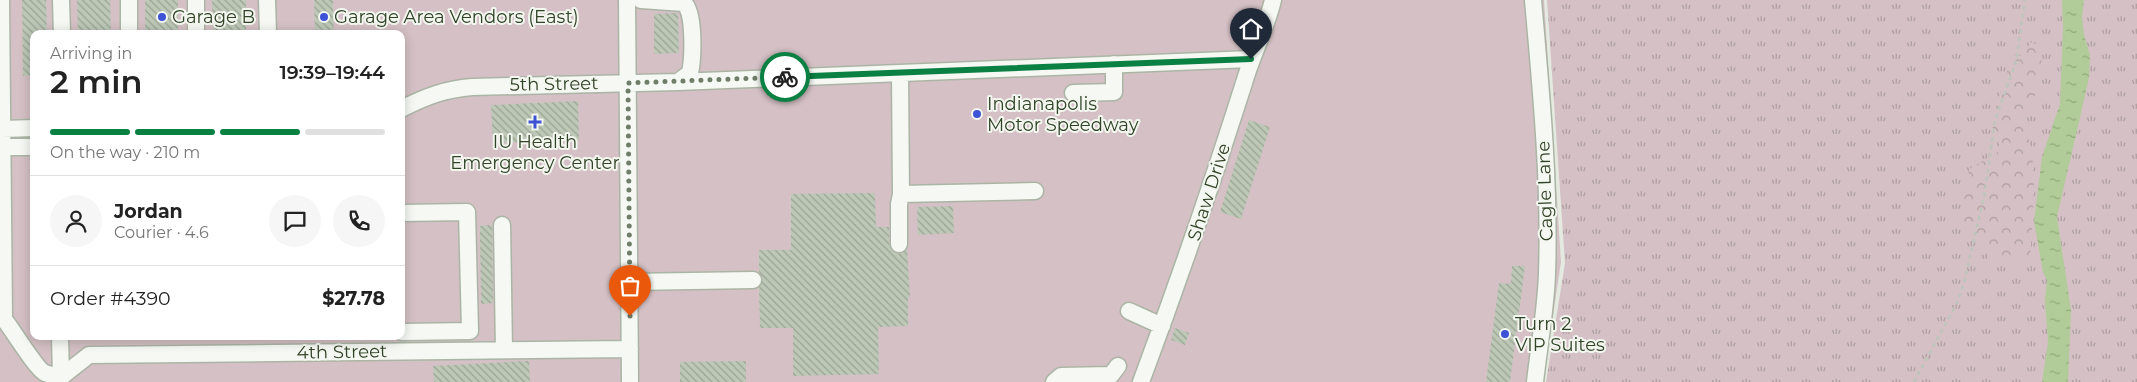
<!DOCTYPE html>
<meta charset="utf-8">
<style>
body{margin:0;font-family:Montserrat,sans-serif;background:#f6f6f6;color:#222;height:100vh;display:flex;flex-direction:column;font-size:19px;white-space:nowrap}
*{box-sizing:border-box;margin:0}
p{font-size:16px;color:#767676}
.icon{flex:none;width:28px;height:28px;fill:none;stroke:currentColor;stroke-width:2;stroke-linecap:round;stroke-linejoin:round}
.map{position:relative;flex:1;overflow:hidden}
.details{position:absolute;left:30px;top:30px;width:375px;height:310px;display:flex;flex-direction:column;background:#fff;border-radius:10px;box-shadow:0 2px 12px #0003}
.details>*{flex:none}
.pin{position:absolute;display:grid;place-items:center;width:42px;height:42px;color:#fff;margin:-51px -21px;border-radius:50% 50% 50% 0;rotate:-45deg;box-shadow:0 0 5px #0007}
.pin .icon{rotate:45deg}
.courier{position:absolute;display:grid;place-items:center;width:50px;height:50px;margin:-25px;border:4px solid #0b8043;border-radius:50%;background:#fff;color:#222;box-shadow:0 1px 6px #0007}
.headline em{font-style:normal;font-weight:600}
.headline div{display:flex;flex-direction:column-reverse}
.headline{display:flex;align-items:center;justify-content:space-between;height:85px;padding:0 20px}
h1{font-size:32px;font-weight:600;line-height:38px}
.bar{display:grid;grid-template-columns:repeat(4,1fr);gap:8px 5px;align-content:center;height:60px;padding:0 20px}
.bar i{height:6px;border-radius:4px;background:#e0e0e0}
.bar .current{background:#0b8043}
.bar p{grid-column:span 4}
.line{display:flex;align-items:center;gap:12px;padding:0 20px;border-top:1px solid #e0e0e0}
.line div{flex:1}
.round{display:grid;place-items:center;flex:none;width:52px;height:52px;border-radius:26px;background:#f6f6f6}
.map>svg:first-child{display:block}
</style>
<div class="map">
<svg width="2137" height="382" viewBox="0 0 2137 382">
<defs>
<pattern id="grass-tufts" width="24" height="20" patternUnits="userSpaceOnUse" patternTransform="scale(1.25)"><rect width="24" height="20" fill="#d4c0c5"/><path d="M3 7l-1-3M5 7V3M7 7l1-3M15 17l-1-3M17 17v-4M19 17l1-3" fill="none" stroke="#ad9ea0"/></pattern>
<pattern id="forest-crowns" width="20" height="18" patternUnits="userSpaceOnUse" patternTransform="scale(1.25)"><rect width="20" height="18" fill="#d4c0c5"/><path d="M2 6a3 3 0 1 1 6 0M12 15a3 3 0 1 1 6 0" fill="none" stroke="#ad9ea0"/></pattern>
<pattern id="water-ripples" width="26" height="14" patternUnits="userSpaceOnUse" patternTransform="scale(1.25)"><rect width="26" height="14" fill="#b1cc98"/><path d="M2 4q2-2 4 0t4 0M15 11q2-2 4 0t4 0" fill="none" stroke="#91a77c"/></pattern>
<pattern id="building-back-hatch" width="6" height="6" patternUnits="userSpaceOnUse" patternTransform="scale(1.25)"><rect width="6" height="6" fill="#bdc8b7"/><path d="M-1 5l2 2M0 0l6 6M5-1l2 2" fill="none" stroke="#9aa495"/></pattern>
</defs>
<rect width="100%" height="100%" fill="#e4eae0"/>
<path fill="url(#grass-tufts)" d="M1547 0H2137V382H1546L1565 263Z"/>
<path fill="url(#forest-crowns)" d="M2031 42 2043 48 2037 91 2021 116C2041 157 2032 217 2030 262L1987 261 1989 240 1959 226 1969 169 2001 150 1991 123 2012 55 2022 56Z"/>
<path fill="#d4c0c5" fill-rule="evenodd" d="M0 0H1544L1561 262 1543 382H0ZM34 34H401V336H34Z"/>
<path fill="url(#water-ripples)" d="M2062 0H2084L2082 17 2084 35 2090 55 2089 78 2057 217 2071 310 2068 382H2042L2048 342 2045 300 2047 280 2043 272 2034 221 2042 157 2060 104 2063 27Z"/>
<path fill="url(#building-back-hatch)" d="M22 0H46L47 34H34V75L23 76Z
M77 0H110L111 34H78Z
M145 0H178V34H145Z
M212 0H246V34H213Z
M314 0H333L334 34H315Z
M678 13 679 53 654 54V14Z
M578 101 579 140 493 143 491 105Z
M1249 120 1270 127 1241 219 1220 212Z
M875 193 876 227H889V244L894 252 899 254 907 250 910 297 908 298V326L878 327 879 374 793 376V328H760L759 287 763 280 759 272V250H791V194Z
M953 206 954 233 918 235 917 207Z
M492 225 493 303 481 304 480 226Z
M1512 266H1525L1510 382H1486L1499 283 1511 284Z
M1175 328 1189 333 1185 345 1171 340Z
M529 361 530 382H434L433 366Z
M746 361V382H680V362Z"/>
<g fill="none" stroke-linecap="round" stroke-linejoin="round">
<defs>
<path id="minor" d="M61 0 62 34
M129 0V34
M196 0V34
M267 0 268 34
M627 0 630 382
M641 0 684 3C695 13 693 59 690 73L678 82
M1533 0C1541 90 1550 182 1547 273 1546 309 1539 346 1535 382
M1073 93 1114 92V64
M401 109C425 97 445 89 472 87L678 82 1251 59
M3 129 34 128
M3 147H34
M901 194 1035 191
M401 213 467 212 470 331 402 332
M502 225 504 350
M899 244V204L901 194 900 73
M630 282 753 280
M1129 311 1162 326
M0 319H4L1 0
M4 319C12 329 37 370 45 373 50 375 56 376 61 377
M60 336 61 377
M61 377 89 355 630 349
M1054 382 1061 376 1111 375 1118 366
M1141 382C1178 283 1212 184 1244 83 1252 55 1266 29 1273 0"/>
</defs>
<use href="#minor" stroke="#abb5a5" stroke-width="19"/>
<path stroke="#bec5ba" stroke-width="2.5" stroke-dasharray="4 4" stroke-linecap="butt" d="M1914 382 1957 303 1964 283 1985 192 1995 120 2016 62 2025 0"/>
<use href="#minor" stroke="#f5f8f3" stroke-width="16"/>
</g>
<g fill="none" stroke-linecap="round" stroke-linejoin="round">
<path stroke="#707d68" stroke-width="5" stroke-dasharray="0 9" d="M630 316 628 83 785 77"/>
<path stroke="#0b8043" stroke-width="6" d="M785 77 1251 59"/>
</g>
<g fill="#3d52d7" stroke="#f3f7f0" stroke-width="2">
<circle cx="162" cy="17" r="5"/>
<circle cx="324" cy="17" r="5"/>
<circle cx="977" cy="114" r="5"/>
<path d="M532.5 114.5h5v5h5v5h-5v5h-5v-5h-5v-5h5z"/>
<circle cx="1505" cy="334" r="5"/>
</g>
<g text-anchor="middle" stroke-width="4" stroke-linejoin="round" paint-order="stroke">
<g font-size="18" fill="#314327" stroke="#f3f7f0" text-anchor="start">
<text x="172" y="23">Garage B</text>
<text x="334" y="23">Garage Area Vendors (East)</text>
<text x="987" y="110">Indianapolis<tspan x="987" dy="21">Motor Speedway</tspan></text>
<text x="535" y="148" text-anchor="middle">IU Health<tspan x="535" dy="21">Emergency Center</tspan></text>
<text x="1515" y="330">Turn 2<tspan x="1515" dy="21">VIP Suites</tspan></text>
</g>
<g font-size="18" fill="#314327" stroke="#f3f7f0">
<text transform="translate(554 84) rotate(-1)" y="6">5th Street</text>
<text transform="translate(1545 191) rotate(-92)" y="6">Cagle Lane</text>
<text transform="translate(1209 192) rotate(-72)" y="6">Shaw Drive</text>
<text transform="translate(342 352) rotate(-1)" y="6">4th Street</text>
</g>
</g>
</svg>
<div class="pin" style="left:630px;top:316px;background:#ea580c"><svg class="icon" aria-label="bag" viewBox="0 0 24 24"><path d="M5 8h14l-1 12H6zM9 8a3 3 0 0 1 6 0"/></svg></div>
<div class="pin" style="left:1251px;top:59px;background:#1f2937"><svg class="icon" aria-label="home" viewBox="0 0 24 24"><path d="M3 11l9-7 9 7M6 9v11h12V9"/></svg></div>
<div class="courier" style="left:785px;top:77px"><svg class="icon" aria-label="bike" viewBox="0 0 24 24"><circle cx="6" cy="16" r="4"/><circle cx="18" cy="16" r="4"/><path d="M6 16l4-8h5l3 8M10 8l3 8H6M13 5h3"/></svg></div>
<section class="details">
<div class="headline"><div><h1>2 min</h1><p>Arriving in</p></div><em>19:39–19:44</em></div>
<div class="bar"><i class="current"></i><i class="current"></i><i class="current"></i><i></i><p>On the way · 210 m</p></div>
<div class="line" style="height:90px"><a class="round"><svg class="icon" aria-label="person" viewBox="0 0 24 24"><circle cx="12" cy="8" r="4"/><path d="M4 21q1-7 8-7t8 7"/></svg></a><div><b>Jordan</b><p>Courier · 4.6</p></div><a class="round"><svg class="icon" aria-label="chat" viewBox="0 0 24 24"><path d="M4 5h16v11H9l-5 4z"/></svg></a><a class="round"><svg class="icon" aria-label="phone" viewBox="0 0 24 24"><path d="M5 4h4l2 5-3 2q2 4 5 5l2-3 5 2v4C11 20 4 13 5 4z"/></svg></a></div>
<div class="line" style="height:65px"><div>Order #4390</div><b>$27.78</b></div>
</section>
</div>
